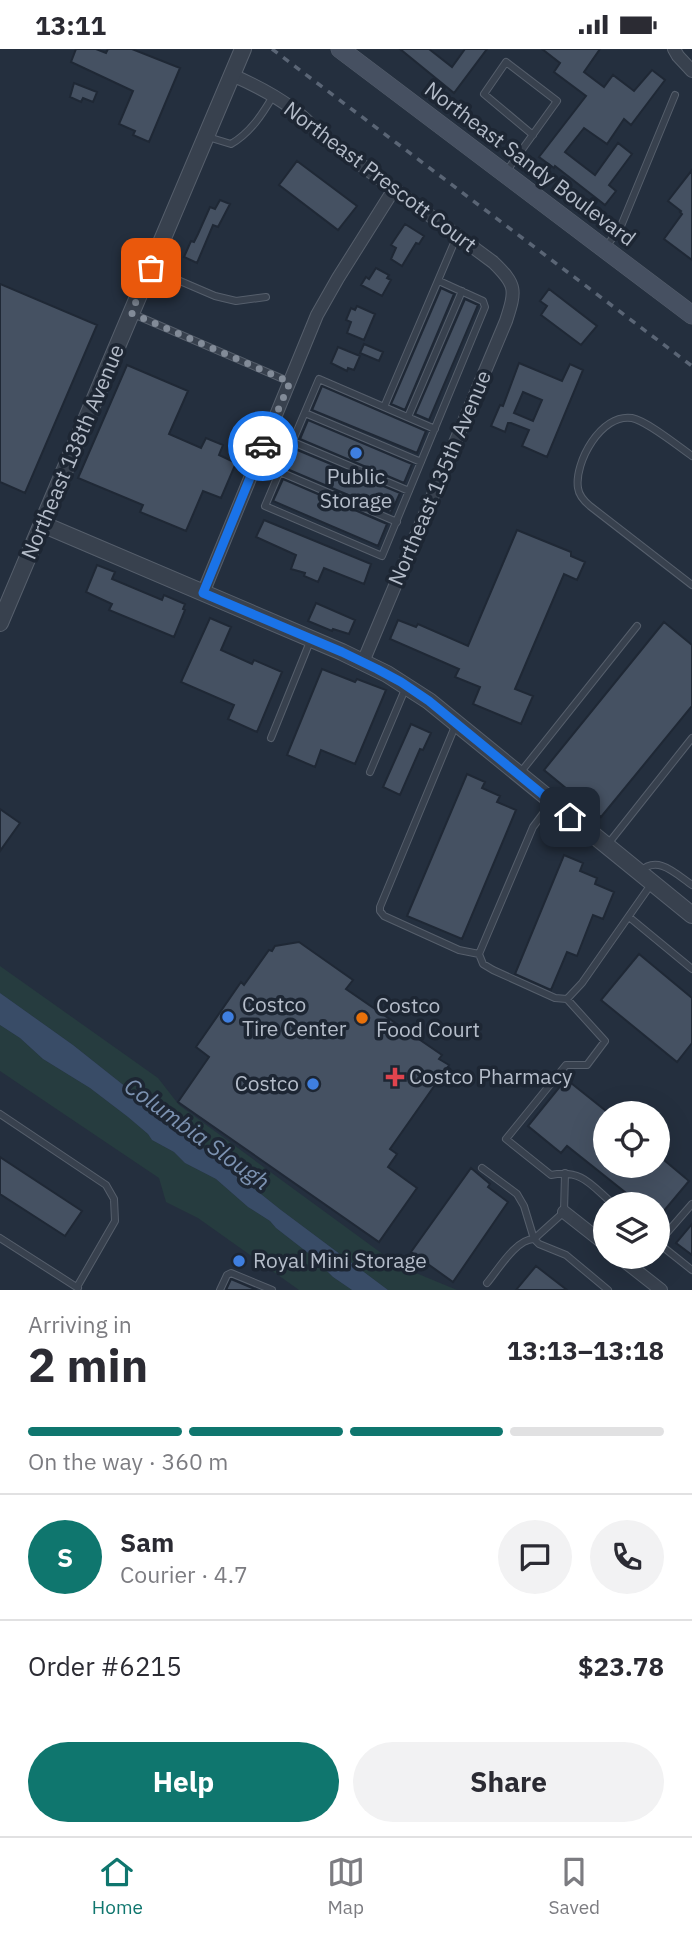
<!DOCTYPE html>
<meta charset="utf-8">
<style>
body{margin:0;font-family:"IBM Plex Sans",sans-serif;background:#f2f2f3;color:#2b2b33;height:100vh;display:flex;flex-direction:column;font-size:26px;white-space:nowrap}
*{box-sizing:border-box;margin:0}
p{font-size:23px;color:#7c7c81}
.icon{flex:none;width:38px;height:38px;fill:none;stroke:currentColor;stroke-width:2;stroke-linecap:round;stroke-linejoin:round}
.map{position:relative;height:1241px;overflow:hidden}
.sheet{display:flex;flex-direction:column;background:#fff;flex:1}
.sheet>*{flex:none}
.tools{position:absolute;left:593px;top:1052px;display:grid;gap:14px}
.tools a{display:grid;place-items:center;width:77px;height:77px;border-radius:50%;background:#fff;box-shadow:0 7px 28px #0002;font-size:35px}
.pin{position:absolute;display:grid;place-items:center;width:60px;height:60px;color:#fff;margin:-30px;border-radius:14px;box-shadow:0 4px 10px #0006}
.courier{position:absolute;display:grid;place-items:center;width:70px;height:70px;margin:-35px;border:5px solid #1a73e8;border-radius:50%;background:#fff;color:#222;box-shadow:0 2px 9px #0007}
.summary em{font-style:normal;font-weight:700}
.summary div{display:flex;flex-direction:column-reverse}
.summary{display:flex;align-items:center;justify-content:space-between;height:119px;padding:0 28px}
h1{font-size:46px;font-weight:700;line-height:52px}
.bar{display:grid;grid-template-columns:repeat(4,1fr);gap:10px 7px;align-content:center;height:84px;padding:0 28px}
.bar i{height:9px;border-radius:5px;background:#e1e1e2}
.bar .active{background:#0f766e}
.bar p{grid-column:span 4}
.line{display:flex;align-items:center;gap:18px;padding:0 28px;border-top:2px solid #e1e1e2}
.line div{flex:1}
.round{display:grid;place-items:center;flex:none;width:74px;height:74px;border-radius:37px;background:#f2f2f3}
.button{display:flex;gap:14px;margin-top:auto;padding:14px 28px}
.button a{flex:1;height:80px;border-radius:42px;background:#0f766e;color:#fff;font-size:28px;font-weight:700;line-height:80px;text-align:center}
.button a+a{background:#f2f2f3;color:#2b2b33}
.status{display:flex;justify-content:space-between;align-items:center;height:49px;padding:0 35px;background:#fff;direction:ltr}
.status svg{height:19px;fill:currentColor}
.dock{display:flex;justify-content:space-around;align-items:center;height:98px;border-top:2px solid #e1e1e2;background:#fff;font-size:19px;color:#7c7c81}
.dock a{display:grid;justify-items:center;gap:4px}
.dock .active{color:#0f766e}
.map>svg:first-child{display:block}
</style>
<div class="status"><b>13:11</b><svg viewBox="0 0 49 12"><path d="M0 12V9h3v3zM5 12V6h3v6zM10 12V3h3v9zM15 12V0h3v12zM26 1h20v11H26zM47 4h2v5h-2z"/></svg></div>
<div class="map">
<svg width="692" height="1241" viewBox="0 0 692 1241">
<rect width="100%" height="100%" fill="#242f3e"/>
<path fill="#263c3f" d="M0 917 158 1029 179 1056 399 1217 457 1241H388L281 1161 73 996 0 944Z
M0 976 20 989 43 1010 90 1039 128 1068 148 1085 152 1091 174 1103 185 1114 216 1130 248 1158 270 1172 276 1179 312 1207 333 1228 352 1241H299L198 1169 166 1153 159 1129 0 1022Z"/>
<path fill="#394c67" d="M0 944 73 996 281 1161 388 1241H352L333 1228 312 1207 276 1179 270 1172 248 1158 216 1130 185 1114 174 1103 152 1091 148 1085 128 1068 90 1039 43 1010 20 989 0 976Z"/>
<path fill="#455162" stroke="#1f2835" stroke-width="2" fill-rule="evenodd" d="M76 0H96L106 4 108 0H132L180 19 149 93 133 86 135 82 119 75 133 42 71 13Z
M400 0H429L452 18 465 0H487L454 44Z
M542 0H600L584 23 604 38 613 26 634 42 652 21 665 31 631 76 624 70 607 95 584 79 565 103 595 126 618 94 632 105 609 136 616 142 605 156 555 117 554 119 539 108 586 47 554 23 560 14Z
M74 34 97 43 93 53 83 49 81 53 70 48Z
M297 112 357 157 338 181 279 136Z
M692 121V211L664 190 682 165 680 163 681 162 668 152Z
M220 151 230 155 218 178 213 176 197 214 184 208 191 192 194 193 198 185 210 158 215 160Z
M405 175 424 187 419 195 416 194 402 217 391 210 396 199 391 196Z
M376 219 389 226 387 229 391 231 382 247 361 236 366 228 369 230Z
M0 235 97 276 25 444 0 433Z
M441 239 454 245 405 361 391 355Z
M549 240 597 277 581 296 541 266 547 257 540 252Z
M465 250 478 256 429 371 415 365Z
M357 257 375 265 364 291 347 284 351 273 346 271 351 259 355 261Z
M364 295 383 303 379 312 360 304Z
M338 298 360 307 354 321 348 319 347 322 331 314Z
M519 314 562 332 570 315 583 321 547 408 522 397 529 381 511 374H508L505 383 491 377 500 356 503 357ZM523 343 542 351 533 372 514 364Z
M127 316 188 342 169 385 201 399 206 389 223 396 219 406 236 414 221 449 203 442 186 482 140 463 143 456 78 429Z
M322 337 426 382 417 404 312 361Z
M308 371 412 415 404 434 300 390Z
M295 400 400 444 391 464 287 420Z
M283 430 387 475 378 497 273 452Z
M264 471 371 515 364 535 324 519 318 533 304 527 305 524 291 520 296 506 256 488Z
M517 481 571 503V507L585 513 577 531 564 525 515 640 533 647 521 675 473 655 480 638 455 628 459 620 390 590 398 571 416 578 418 575 468 597Z
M97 516 115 523 112 530 162 551 164 546 185 555 183 560 185 561 174 588 109 561 112 555 86 543Z
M316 554 355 571 349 585 333 580 332 582 308 572Z
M210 569 231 578 221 601 252 615 254 611 282 623 257 683 228 670 234 656 181 633Z
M664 573 692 596V657L601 768 544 721Z
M322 620 355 633 357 630 386 641 355 715 321 701 315 718 287 706Z
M411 675 431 684 423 701 420 700 400 746 383 738Z
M467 725 485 733 482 739 500 747 497 753 516 761 462 890 407 867Z
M0 760 20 774 0 802Z
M564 806 583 814 580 822 597 829 595 835 614 843 603 870 593 866 577 907 567 903 551 941 515 925Z
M299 893 353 931 346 940 442 1006 439 1010 449 1016 390 1100 397 1105 388 1118 417 1139 379 1193 178 1053 209 1008 196 998 241 933 244 936 269 901 272 902 275 897Z
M639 905 692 949V994L677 1013 601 951Z
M566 1030 606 1062V1116H658V1106L689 1132 658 1169V1155H640L567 1097 561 1104 528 1077Z
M0 1108 82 1162 65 1187 0 1145Z
M471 1119 490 1135 488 1138 508 1153 453 1233 411 1203Z
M692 1175V1206L676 1194Z
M536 1217 567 1241H516Z
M231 1230 257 1241H226Z"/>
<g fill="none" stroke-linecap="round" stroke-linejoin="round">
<defs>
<path id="service" d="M208 88 231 95C250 84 262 66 273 47
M506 123 557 52 506 13 484 45 533 86
M606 198 621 177 675 46
M152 220 215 247 236 252 266 248
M131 264 290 333
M384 358 457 187
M305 364 421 413
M408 368 462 242
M435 380 319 330 265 457 382 507 485 258 483 252 439 232
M293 393 409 442
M692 407C678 397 647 372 632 369 601 364 574 414 578 439 579 447 584 452 590 457L692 536
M280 423 397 473
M456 675 380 858V862L384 867 459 901 479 905 533 778 551 754
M271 689 311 590
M370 723 406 638
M520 724 637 577
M608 795 692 689
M640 823C657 805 676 825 692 836
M629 868 692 920
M479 905 483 915 493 921 555 949 567 950 582 934 652 834
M567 950 605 992 587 1016H566L506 1090 551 1126C582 1120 591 1136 613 1155
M0 1065 106 1136 114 1150 115 1172 77 1238
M482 1119 517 1145 524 1157 534 1190C516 1190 498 1221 487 1234
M565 1124 564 1163 534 1190 539 1195 566 1206 608 1241
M692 1155 658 1194 692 1221
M0 1189 78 1239
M636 1221 647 1208
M220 1241 227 1226 231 1224 272 1241"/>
<path id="minor" d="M674 0 678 7 692 22
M232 26C262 39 297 57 318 84L493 213C517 236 516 241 506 272L363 613
M203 544 317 266 338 229 394 140
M564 1163 606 1196
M619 1208 661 1241"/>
<path id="tertiary" d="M42 475 342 603 387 625 429 652 692 866
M0 574 243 0"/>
<path id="secondary" d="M340 0 692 266"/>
</defs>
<use href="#service" stroke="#565f6c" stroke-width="8"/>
<use href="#minor" stroke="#565f6c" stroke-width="14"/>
<use href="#tertiary" stroke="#565f6c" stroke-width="18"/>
<use href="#secondary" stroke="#565f6c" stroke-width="19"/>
<use href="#service" stroke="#38414e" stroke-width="6"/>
<use href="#minor" stroke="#38414e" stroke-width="12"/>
<use href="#tertiary" stroke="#38414e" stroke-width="16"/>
<use href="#secondary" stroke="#465061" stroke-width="18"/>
<path stroke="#5a6575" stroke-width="3.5" stroke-dasharray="7 7" stroke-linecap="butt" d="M272 0 692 317"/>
</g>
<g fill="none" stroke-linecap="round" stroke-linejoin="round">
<path stroke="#828b98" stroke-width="7" stroke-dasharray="0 12.6" d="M151 219 131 264 290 333 263 397"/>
<path stroke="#1a73e8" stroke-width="9" d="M263 397 203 544 342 603 377 620 401 633 429 652 570 768"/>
</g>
<g fill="#3f7fe0" stroke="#1d2633" stroke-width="2.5">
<circle cx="356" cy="404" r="7"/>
<circle cx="228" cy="968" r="7"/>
<circle cx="313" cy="1035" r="7"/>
<circle cx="239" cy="1212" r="7"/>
</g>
<circle fill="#e8710a" stroke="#1d2633" stroke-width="2.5" cx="362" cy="969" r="7"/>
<path fill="#e0444e" stroke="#1d2633" stroke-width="2.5" d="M391.5 1017.5h7v7h7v7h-7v7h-7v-7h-7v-7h7z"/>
<g text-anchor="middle" stroke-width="7" stroke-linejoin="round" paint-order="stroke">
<g font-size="21" fill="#b4bcc9" stroke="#1d2633">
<text transform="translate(530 115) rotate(37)" y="7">Northeast Sandy Boulevard</text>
<text transform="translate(380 128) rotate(37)" y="7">Northeast Prescott Court</text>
<text transform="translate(73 403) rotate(-67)" y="7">Northeast 138th Avenue</text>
<text transform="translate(440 429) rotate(-67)" y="7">Northeast 135th Avenue</text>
</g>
<g font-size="21" fill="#b4bcc9" stroke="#1d2633" text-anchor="start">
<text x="356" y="435" text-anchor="middle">Public<tspan x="356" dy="24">Storage</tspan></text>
<text x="242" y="963">Costco<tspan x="242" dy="24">Tire Center</tspan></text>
<text x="376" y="964">Costco<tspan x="376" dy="24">Food Court</tspan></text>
<text x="409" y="1035">Costco Pharmacy</text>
<text x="299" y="1042" text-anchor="end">Costco</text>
<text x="253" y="1219">Royal Mini Storage</text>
</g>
<g font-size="23" font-style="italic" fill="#7c92b1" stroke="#1d2633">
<text transform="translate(197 1085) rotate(36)" y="8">Columbia Slough</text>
</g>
</g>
</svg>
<div class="tools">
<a><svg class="icon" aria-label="locate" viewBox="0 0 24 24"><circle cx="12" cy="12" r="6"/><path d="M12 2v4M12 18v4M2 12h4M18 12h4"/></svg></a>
<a><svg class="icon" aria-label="layers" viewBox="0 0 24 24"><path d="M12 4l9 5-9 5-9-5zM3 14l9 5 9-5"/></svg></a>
</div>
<div class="pin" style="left:151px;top:219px;background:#ea580c"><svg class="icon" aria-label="bag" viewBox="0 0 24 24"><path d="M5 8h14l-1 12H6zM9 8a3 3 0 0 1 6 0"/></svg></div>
<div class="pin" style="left:570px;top:768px;background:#1f2937"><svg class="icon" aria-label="home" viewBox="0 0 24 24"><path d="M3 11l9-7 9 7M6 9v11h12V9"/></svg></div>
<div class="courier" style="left:263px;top:397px"><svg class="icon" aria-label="car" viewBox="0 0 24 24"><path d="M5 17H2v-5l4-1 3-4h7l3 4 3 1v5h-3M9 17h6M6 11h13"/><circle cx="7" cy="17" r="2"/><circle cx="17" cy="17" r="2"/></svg></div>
</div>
<section class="sheet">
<div class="summary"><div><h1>2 min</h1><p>Arriving in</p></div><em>13:13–13:18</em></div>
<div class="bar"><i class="active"></i><i class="active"></i><i class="active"></i><i></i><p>On the way · 360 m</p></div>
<div class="line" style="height:126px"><b class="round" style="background:#0f766e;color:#fff">S</b><div><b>Sam</b><p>Courier · 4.7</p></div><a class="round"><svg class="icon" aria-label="chat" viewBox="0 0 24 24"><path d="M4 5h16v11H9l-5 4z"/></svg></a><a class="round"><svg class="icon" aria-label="phone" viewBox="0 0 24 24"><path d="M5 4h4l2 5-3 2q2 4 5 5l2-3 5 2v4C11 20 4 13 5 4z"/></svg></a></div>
<div class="line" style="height:91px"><div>Order #6215</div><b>$23.78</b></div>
<div class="button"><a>Help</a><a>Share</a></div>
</section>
<nav class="dock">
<a class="active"><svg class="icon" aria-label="home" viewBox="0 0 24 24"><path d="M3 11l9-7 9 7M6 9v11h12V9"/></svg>Home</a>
<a><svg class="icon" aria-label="map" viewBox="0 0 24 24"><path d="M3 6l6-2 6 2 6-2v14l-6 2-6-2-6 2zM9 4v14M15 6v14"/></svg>Map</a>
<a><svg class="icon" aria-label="saved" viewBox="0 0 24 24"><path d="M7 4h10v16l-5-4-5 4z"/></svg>Saved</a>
</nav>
